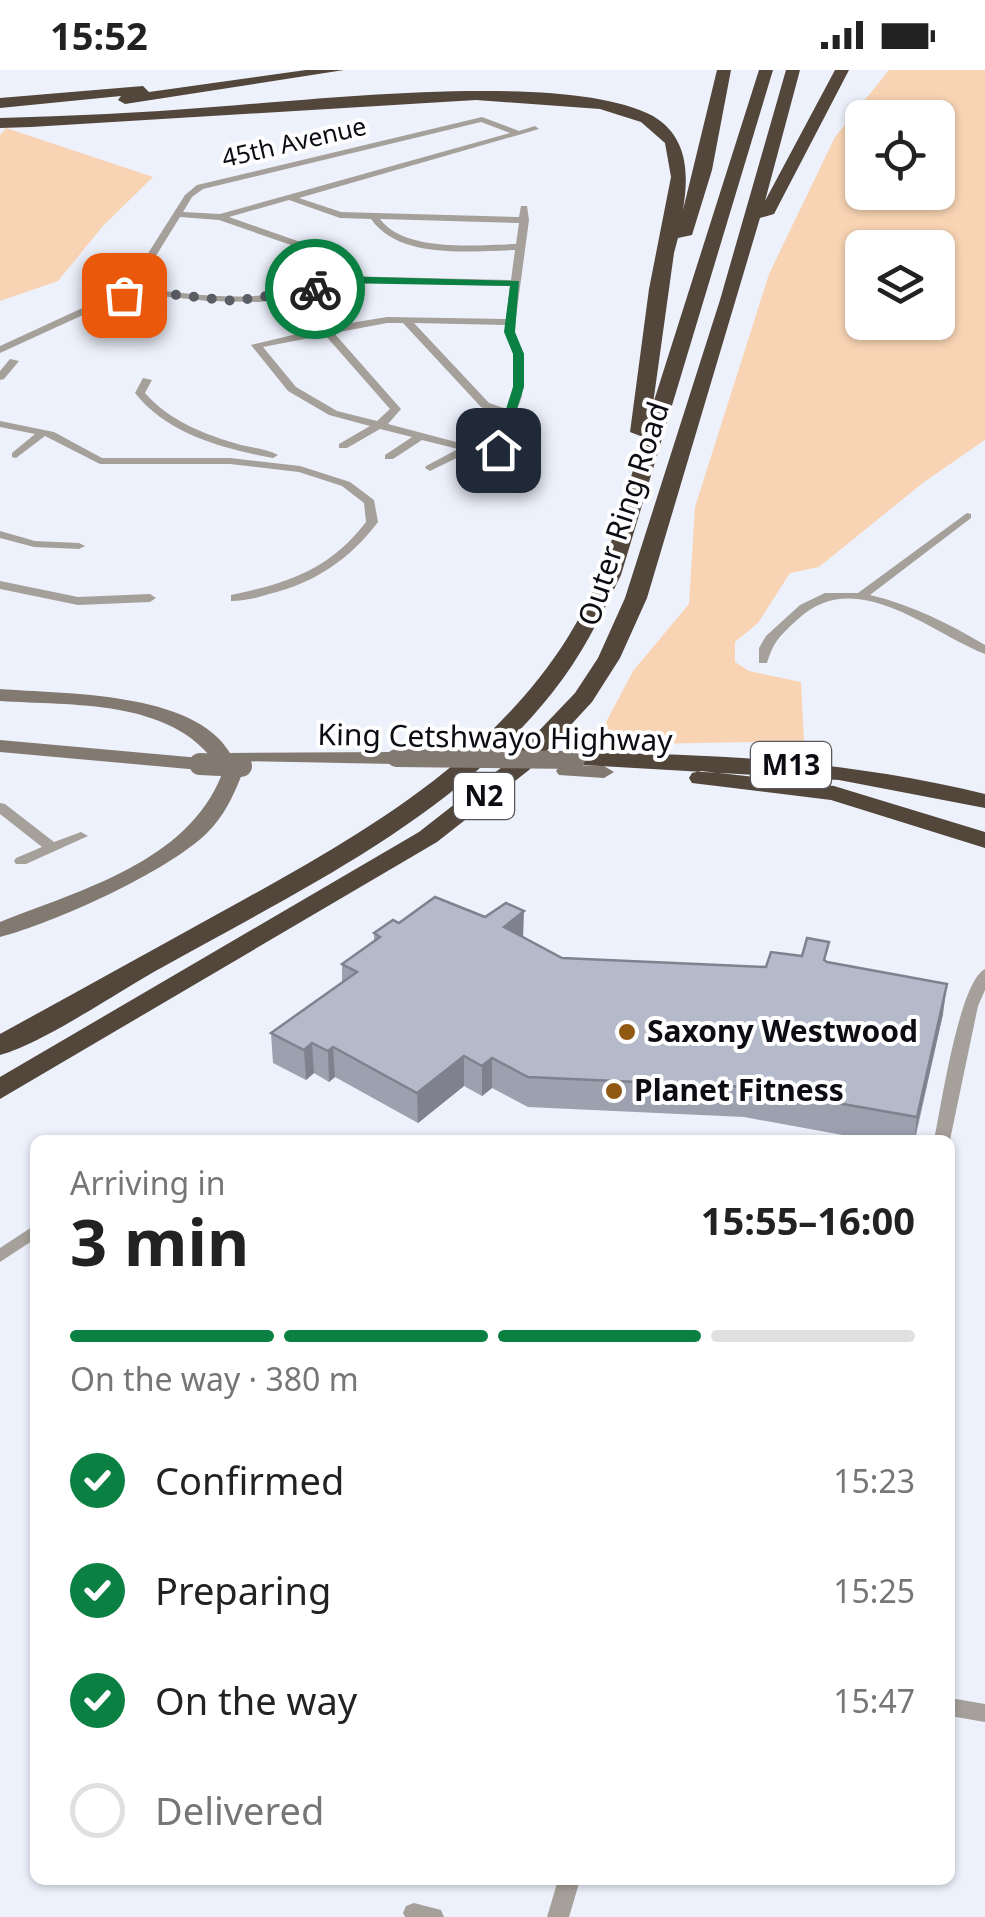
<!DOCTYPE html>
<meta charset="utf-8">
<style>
body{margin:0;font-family:"Noto Sans",sans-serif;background:#f2f2f2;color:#222;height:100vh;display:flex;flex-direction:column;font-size:38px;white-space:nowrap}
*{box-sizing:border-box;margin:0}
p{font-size:32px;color:#767676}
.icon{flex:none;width:55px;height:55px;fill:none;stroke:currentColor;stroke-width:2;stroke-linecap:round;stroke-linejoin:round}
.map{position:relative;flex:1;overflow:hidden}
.panel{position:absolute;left:30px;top:1065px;width:925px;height:750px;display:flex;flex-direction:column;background:#fff;border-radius:15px;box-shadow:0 2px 8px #0004}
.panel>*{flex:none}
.buttons{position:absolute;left:845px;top:30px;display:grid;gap:20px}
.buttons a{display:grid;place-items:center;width:110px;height:110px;border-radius:15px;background:#fff;box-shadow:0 2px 8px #0004;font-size:50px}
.pin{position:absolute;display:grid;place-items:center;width:85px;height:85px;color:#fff;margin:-42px;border-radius:20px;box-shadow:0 5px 15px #0006}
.courier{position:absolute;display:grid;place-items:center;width:100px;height:100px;margin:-50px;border:8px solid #0b8043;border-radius:50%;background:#fff;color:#222;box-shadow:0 2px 12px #0007}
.head em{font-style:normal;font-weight:700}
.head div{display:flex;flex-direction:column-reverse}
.head{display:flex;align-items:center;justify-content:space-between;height:170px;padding:0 40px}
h1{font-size:65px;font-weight:700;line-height:75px}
.bar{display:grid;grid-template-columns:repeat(4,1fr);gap:15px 10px;align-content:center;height:120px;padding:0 40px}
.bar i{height:12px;border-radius:8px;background:#e0e0e0}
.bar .current{background:#0b8043}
.bar p{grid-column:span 4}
ol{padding:0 40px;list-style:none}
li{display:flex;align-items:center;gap:30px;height:110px}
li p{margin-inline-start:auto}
li .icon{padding:10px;border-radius:50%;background:#0b8043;color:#fff;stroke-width:4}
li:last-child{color:#767676}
li i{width:55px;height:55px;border:5px solid #e0e0e0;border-radius:50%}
.status{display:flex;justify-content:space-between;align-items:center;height:70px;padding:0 50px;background:#fff;direction:ltr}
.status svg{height:28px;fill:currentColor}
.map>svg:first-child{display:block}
</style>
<div class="status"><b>15:52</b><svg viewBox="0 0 49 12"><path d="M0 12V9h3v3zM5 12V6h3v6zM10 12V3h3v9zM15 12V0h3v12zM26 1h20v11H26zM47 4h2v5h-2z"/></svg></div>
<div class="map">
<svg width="985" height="1847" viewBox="0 0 985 1847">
<rect width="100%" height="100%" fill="#edf1fc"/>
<path fill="#f8d4b4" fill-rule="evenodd" d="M889 0H985V370L924 412 819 497 790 503 758 553 735 572V592L749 601 801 612 804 671 594 675 633 601 689 534 695 437 769 204 835 67ZM862 48H938V122H862ZM862 178H938V252H862Z
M6 58 153 107 103 156 58 211 0 231V65Z"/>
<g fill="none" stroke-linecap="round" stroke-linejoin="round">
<path fill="#a6a09a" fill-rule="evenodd" d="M482 47 519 61 535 56 539 59 299 128 341 142 519 147 521 136H527L529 150 514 262 524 284 522 326 516 343 517 345 514 348 498 387 469 382 430 401 425 398 426 396 458 379 422 370 393 389H385V385L412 367 380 359 347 378H339V374L370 356 329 345 288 321 251 275 326 257 387 247 506 249 510 216 336 212 314 222 260 232 208 231 131 223 0 283V276L126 218 185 125 197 115ZM481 52 510 63 220 144 183 142 192 127 203 119ZM289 130 340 148 371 149C400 190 470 181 515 180L511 210 339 206 337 191 326 181 229 147ZM180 147 219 150 320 185 327 192 330 208C265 237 204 225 136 218ZM380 149 519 153 516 174C478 175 405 183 380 149ZM387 253H403L481 337 504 346 490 381 388 354 401 339 334 263ZM414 253 505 255C505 265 509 270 512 279 518 296 513 323 507 339L489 333ZM325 265 390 339 377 351 337 341 296 317 263 277Z
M10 289 19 291 4 309 0 310V301Z
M143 308 152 310 145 323C169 351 206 365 241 375 253 378 268 379 278 385L273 388C224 379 167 364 135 323Z
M0 351 54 362 102 388H230L300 396 350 412 374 430 378 452C350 489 315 513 269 524 257 528 244 531 231 531V525C288 513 329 500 366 452L364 433 342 416 299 402 230 394H100L45 366 16 388 12 387V383L35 364 0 357Z
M967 443 971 444V448L870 525C912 535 948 553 985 575V584C929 562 856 495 798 549 781 565 774 570 767 593H759V578L766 566 800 535 825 523H858Z
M0 461 35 471 79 473 85 476 79 479 34 477 0 468Z
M0 511 78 527 150 524 156 528 150 532 78 535 0 519Z
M0 733 5 734 54 772 81 762 88 766 26 794H16L14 791 16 788 42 777 0 744Z
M985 899V920L978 936 950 1070H934C941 1038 959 912 985 899Z
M35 1155V1169L0 1192V1178Z
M950 1628 985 1634V1652L950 1646Z
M558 1810H580L569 1847H547Z
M414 1833 441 1840 444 1847H405L403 1843 406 1836Z"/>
<path fill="#827971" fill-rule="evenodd" d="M0 619C63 624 194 621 230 683L396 682 406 688 396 694 235 691 242 704C233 727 224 746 207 763 167 802 54 853 0 867V852C80 820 188 792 222 704 181 628 75 636 0 631Z
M0 670 200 688 210 694 200 700 0 682Z
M566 695 604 696 614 702 604 708 559 705 556 701 559 697Z"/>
<path fill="#53463b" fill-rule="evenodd" d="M306 0H344L125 34 118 30 121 26 0 38V28L143 16 149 22Z
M717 0H731L712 100 692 165 678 168 674 183 653 334 759 0H773L621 505C601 546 581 587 552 623 452 749 298 821 161 898 119 921 42 974 0 985V964C71 925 142 886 214 846 345 774 486 698 568 567 606 507 622 434 643 367L630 362 649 219 671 107 665 73 641 52 600 39 476 30 31 57 0 58V48C71 46 142 43 213 37 314 30 568 0 653 46 688 67 689 103 683 140Z
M786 0H800L765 131 835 0H849L774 144 760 148 647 528 620 588 592 632 529 700 437 772 0 1029V1007L419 762 511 690 575 623 598 588 625 528 720 230Z
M592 683C725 684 855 692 985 724V738L839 710 583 695 580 690Z
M701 701 834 716 985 762V778L831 730 692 713 689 708 692 703Z"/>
<path stroke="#827971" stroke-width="18" d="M396 688 576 690
M200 694H205"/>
<path stroke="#827971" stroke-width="22" d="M200 694 241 696"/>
</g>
<path fill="#9ca0af" d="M399 853 523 867 562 888 766 897 827 892 943 944 915 1070H870L744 1047 528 1037 492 1018 482 1026 464 1016 418 1053 335 1007 329 1012 314 1003 306 1010 273 993 271 963 342 912V894L374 871V863Z"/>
<path fill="#7f828e" d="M524 841 523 870 504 857Z
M947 914 943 944 914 1070 917 1047Z
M312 973 314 1003 306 1010 304 980Z
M333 977 335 1007 329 1012 328 981Z
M464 986V1016L418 1053 417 1023Z
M492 988V1018L482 1026V996Z"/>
<path fill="#b5bacb" stroke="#7f828e" stroke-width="2.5" d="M435 827 485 847 506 833 524 841 504 857 562 888 766 897 771 882 802 886 807 868 829 872 824 890 827 892 947 914 917 1047 746 1017 528 1007 492 988 482 996 464 986 417 1023 333 977 328 981 312 973 304 980 271 963 357 902 342 894 380 867 374 863 393 850 399 853Z"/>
<path fill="#0b8043" d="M335 206 519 211 515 262 524 284V317L503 382 493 380 513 317V284L504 262 510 216 336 213 315 222 310 219Z"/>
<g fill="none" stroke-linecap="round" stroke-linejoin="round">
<path stroke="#5b5d65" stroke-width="10" stroke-dasharray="0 18" d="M124 225 130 220 234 231 315 219"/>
</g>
<g fill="#915813" stroke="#fefefe" stroke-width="4">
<circle cx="627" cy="962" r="10"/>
<circle cx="614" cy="1021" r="10"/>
</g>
<g text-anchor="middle" stroke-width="8" stroke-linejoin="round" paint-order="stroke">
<g font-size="25" fill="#0c0d13" stroke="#fefefe">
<text transform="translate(294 72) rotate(-13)" y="9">45th Avenue</text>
</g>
<g fill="#fefefe" stroke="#55555a" stroke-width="2.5">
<rect x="751" y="672" width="80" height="46" rx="8"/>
<rect x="454" y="703" width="60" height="46" rx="8"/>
</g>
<g font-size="28" font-weight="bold" fill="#0c0d13">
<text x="791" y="705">M13</text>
<text x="484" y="736">N2</text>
</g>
<g font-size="30" fill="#0c0d13" stroke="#fefefe">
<text transform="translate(624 444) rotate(-72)" y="10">Outer Ring Road</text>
<text transform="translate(495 668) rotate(1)" y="10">King Cetshwayo Highway</text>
</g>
<g font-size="30" font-weight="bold" fill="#0c0d13" stroke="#fefefe" text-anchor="start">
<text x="647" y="972">Saxony Westwood</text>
<text x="634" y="1031">Planet Fitness</text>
</g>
</g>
</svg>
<div class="buttons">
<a><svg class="icon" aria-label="locate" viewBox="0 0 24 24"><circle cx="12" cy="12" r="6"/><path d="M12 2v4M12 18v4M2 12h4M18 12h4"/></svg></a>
<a><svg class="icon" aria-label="layers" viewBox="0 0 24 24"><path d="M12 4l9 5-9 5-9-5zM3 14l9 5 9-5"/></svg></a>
</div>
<div class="pin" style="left:124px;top:225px;background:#ea580c"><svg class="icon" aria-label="bag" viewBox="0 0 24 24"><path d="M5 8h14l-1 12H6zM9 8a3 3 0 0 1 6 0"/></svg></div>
<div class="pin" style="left:498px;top:380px;background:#1f2937"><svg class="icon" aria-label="home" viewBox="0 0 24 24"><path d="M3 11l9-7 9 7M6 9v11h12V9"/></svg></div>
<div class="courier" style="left:315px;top:219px"><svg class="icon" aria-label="bike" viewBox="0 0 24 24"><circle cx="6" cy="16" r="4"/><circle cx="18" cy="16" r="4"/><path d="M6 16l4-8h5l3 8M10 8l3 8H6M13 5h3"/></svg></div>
<section class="panel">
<div class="head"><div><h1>3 min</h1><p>Arriving in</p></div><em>15:55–16:00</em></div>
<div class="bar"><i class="current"></i><i class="current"></i><i class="current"></i><i></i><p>On the way · 380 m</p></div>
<ol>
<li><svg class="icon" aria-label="check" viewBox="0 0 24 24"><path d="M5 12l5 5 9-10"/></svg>Confirmed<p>15:23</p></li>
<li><svg class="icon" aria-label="check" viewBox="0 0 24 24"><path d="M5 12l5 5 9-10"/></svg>Preparing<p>15:25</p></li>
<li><svg class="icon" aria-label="check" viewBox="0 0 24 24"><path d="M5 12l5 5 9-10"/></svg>On the way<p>15:47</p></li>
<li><i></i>Delivered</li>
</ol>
</section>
</div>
